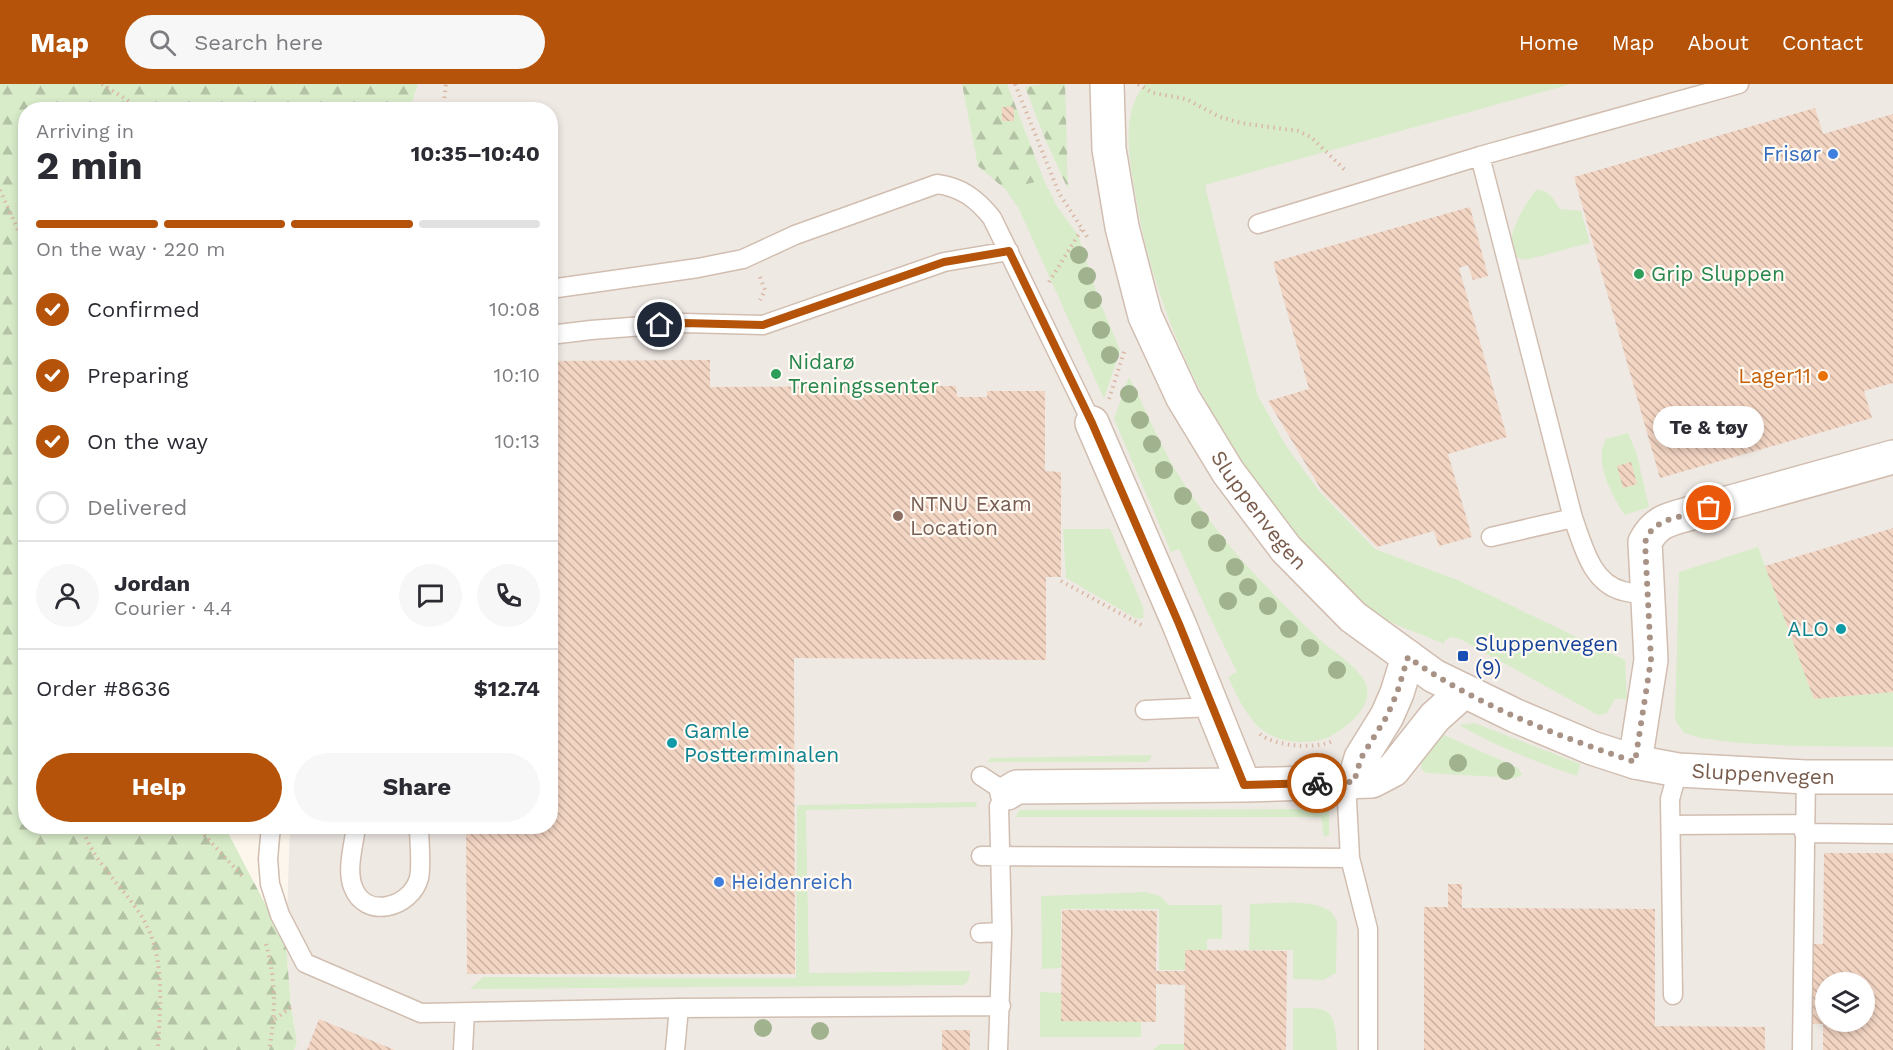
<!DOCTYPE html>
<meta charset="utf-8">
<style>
body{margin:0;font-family:"Work Sans",sans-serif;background:#f7f7f7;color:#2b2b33;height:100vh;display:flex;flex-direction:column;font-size:22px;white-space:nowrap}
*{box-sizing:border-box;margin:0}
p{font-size:20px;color:#7c7c81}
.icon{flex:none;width:33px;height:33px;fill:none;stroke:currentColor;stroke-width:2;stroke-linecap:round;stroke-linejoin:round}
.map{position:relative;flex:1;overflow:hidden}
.side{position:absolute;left:18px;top:18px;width:540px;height:732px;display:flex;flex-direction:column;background:#fff;border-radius:24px;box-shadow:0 3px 9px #0003}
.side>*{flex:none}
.controls{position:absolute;left:1815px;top:888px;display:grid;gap:12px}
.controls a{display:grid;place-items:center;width:60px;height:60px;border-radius:50%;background:#fff;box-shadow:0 3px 9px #0003;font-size:30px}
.pin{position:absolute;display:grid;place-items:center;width:51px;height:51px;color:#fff;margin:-26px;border:3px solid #fff;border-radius:50%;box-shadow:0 2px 6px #0007}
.courier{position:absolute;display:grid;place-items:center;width:60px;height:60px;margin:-30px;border:4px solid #b45309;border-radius:50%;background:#fff;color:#222;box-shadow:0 2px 8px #0007}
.bubble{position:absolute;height:42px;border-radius:21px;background:#fff;box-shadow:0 3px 9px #0003;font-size:20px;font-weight:700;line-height:42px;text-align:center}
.overview em{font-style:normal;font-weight:700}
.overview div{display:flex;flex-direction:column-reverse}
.overview{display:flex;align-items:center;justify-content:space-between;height:102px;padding:0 18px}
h1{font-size:39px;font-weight:700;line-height:45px}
.bar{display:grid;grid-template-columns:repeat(4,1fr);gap:9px 6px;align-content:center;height:72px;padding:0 18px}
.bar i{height:8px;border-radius:4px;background:#e1e1e2}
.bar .selected{background:#b45309}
.bar p{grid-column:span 4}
.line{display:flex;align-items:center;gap:15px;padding:0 18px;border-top:2px solid #e1e1e2}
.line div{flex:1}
.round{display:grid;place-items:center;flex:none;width:63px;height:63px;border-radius:32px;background:#f7f7f7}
ol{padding:0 18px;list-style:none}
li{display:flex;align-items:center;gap:18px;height:66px}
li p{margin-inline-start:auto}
li .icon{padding:6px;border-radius:50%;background:#b45309;color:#fff;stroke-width:4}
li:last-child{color:#7c7c81}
li i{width:33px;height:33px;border:3px solid #e1e1e2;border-radius:50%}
.primary-button{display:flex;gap:12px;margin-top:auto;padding:12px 18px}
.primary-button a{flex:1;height:69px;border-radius:36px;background:#b45309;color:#fff;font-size:24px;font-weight:700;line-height:69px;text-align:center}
.primary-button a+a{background:#f7f7f7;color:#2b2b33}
header{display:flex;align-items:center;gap:36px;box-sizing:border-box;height:84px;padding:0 30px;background:#b45309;color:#fff}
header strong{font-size:28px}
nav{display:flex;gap:33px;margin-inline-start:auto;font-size:21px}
.search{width:420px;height:54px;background:#f7f7f7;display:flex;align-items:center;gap:15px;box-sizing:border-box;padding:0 21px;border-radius:33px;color:#7c7c81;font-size:22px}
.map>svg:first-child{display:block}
</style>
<header>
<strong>Map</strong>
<div class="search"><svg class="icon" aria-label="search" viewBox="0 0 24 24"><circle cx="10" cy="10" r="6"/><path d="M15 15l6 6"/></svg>Search here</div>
<nav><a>Home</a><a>Map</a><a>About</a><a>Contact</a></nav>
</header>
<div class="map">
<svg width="1893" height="966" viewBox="0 0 1893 966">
<defs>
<pattern id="forest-firs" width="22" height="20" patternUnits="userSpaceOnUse" patternTransform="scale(1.5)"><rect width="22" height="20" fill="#d8ecc9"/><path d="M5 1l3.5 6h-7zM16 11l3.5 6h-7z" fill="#b4c2a5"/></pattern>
<pattern id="building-back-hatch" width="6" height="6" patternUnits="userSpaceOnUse" patternTransform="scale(1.5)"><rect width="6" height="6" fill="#f3d5c3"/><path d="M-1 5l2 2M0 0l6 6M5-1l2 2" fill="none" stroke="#cab0a1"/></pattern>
</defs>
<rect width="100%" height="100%" fill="#fdf6ec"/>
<path fill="#efe9e4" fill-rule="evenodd" d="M418 0H1893V966H294L297 958 291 923 286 860 290 743 550 742V26L410 25ZM1826 898H1864V938H1826Z"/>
<path fill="#d8ecc9" d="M1145 0H1571L1205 101 1244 260 1258 312 1286 362 1319 407 1375 465 1460 497 1625 576 1627 615H1615L1607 629 1598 631 1460 555 1452 553 1445 556 1444 560C1425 551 1403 545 1385 535 1369 526 1354 508 1341 496 1237 400 1159 254 1136 114 1130 77 1119 31 1145 0Z
M1044 96 1058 124 1078 151 1099 216 1120 266 1104 315 1019 125 1005 105Z
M1536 106C1549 105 1553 115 1560 125L1581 127 1590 159 1525 176C1493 171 1525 119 1536 106Z
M1129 293C1143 320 1155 349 1169 375 1194 418 1225 459 1259 495 1279 516 1299 536 1320 556 1332 566 1356 582 1364 596 1377 620 1349 642 1331 652 1322 657 1310 658 1300 658 1256 656 1245 628 1228 593L1237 588 1207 527 1179 465 1171 468 1114 335Z
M1628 349 1637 371 1649 423 1625 431C1612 413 1593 376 1606 355Z
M1063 445H1110L1143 523 1144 533 1140 535 1135 534 1066 494Z
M1758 463 1814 615 1893 608V663L1798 662 1738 659 1700 654 1684 649 1675 636 1679 488Z
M1475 639 1580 680 1577 692C1536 678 1497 663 1459 641Z
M1442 650 1518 684 1522 690 1517 694 1426 689C1421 685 1420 682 1422 676Z
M1152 671 1150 676 1147 678H987L991 674Z
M976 718 977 723 806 726 809 889 970 887 968 898 963 901 470 905 483 893 796 894 797 721Z
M1329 725V751L1324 753 1321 733H1015L1020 726Z
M1145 808 1160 812 1169 821H1222V855H1207V866H1187V886H1159V825H1061V884L1042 885 1041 812Z
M1250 820C1272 820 1332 811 1337 839L1336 889 1324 896 1293 895V866H1249Z
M1040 908 1061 909V936H1141V953H1040Z
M1293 924C1334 923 1334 926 1337 966H1293Z
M1160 960H1187V966H1153Z"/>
<path fill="url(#forest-firs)" d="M0 0H418L410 25 26 26V742L225 743 286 860 291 923 297 958 294 966H0Z
M962 0H1007L1044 96 1005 105 978 82Z
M1044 0H1065L1068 105 1046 57 1025 3Z"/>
<path fill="url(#building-back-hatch)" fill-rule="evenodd" d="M1002 23H1014V37H1002Z
M1815 24 1823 50 1893 30V299L1864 307 1872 334 1660 394 1574 93Z
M1470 123 1488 192 1473 196 1468 181 1459 184 1507 353 1448 370 1472 453 1439 462 1434 447 1377 463 1322 407 1268 317 1309 305 1273 178Z
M710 276V303L956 302 957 313H987V307H1045V387L1061 388V493H1046V576L794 574 795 890H467L466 742H550V277Z
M1631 378 1637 400 1623 404 1617 382Z
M1893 444V608L1814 615 1765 482Z
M1824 769H1893V966H1823V940H1809L1810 860H1823ZM1826 898H1864V938H1826Z
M1448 800H1462V824L1655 825V942L1765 943V966H1424V823H1448Z
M1062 826 1157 827 1156 887H1185V866L1287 867 1286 966H1184L1185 901 1156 900V938L1061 937Z
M319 935 395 966H307Z
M942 946H970V966H942Z"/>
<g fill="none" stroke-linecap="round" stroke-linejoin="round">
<defs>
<path id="service" d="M1480 72 1573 434C1583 461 1591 499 1623 507 1630 509 1639 510 1647 511
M1258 140 1480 72 1739 0
M550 205 698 184 743 175 795 151 937 100C961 103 977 115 992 134L1092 339
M550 251 591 246 683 239 763 241 944 178 1009 167
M1491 453 1573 434
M1145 626 1213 623
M981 692 1007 709 999 722 1002 848 998 966
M1346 698 1350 774 1368 845V966
M1671 741 1804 740
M271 742 268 775 270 800 280 831 305 879 421 929 679 924 1001 922
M356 742C354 761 346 785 353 803 365 836 411 824 419 794 422 780 419 757 419 742
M1804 749 1893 750
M981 772 1350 774
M980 849 1002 848
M1673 911 1670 715 1678 686
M463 966 465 929
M675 966 679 924
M1802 966 1806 693"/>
<path id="minor" d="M1092 339 1179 540 1244 701
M1635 678 1651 576 1645 458C1657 435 1672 435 1695 428L1893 373
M1354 698 1361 674 1387 632 1397 609 1408 573
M1007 709 1017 703 1244 701 1372 697 1393 686 1435 633 1464 607"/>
<g id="tertiary">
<path id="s1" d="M1107 0 1109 65 1122 143 1145 232 1183 314 1228 388 1286 465 1353 533 1434 592 1516 632 1592 664 1635 678 1678 686 1806 693H1893"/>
</g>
</defs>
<use href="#service" stroke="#d1beb0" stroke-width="21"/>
<use href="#minor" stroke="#d1beb0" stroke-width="36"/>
<use href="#tertiary" stroke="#d1beb0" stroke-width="36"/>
<path stroke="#d9b8a5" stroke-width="4" stroke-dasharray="1.5 4.5" stroke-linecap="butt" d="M102 0 143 26
M1015 0 1059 109 1088 154
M1138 0 1153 9 1186 15 1220 33 1241 39 1298 47 1311 53 1346 87
M443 26 446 0
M0 106 26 164
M760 193 765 206 760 216
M1049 198 1082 145
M1109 315 1125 265
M1061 497 1145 543
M1260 650C1276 663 1315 665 1333 657
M82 742C91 775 120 800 138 827 167 868 160 919 158 966
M196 742 244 794
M266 860C276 896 276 929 269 966
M275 935 291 923"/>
<use href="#service" stroke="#fff" stroke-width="18"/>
<use href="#minor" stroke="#fff" stroke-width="33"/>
<use href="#tertiary" stroke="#fff" stroke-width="33"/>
</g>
<g fill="#a0b28e">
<circle cx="1079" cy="171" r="9"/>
<circle cx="1087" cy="192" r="9"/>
<circle cx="1093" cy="216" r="9"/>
<circle cx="1101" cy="246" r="9"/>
<circle cx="1110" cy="271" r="9"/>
<circle cx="1129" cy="310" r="9"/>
<circle cx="1140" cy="336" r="9"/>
<circle cx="1152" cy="360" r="9"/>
<circle cx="1164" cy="386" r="9"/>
<circle cx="1183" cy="412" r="9"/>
<circle cx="1200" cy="436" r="9"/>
<circle cx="1217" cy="459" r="9"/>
<circle cx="1235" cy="483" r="9"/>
<circle cx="1248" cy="503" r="9"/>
<circle cx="1228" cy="517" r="9"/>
<circle cx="1268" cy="522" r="9"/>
<circle cx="1289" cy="545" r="9"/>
<circle cx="1310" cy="564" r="9"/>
<circle cx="1337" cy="586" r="9"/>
<circle cx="1458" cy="679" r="9"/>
<circle cx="1506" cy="687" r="9"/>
<circle cx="763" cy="944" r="9"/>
<circle cx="820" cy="947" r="9"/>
</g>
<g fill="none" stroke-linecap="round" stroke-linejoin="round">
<path stroke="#a89285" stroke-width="6" stroke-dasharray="0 10.8" d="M1317 699 1354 698 1361 674 1387 632 1397 609 1408 573C1475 621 1558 652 1635 678L1651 576 1645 458 1652 445 1664 437 1709 424"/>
<path stroke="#b45309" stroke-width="8" d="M660 241 683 239 763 241 944 178 1009 167 1092 339 1179 540 1244 701 1317 699"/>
</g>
<g fill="#3f7fe0" stroke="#fffaf3" stroke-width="2">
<circle cx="1833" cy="70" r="6"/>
<circle cx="719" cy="798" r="6"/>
</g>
<g fill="#2e9e5b" stroke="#fffaf3" stroke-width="2">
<circle cx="1639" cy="190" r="6"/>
<circle cx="776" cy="290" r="6"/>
</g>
<circle fill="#e8710a" stroke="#fffaf3" stroke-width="2" cx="1823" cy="292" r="6"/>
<circle fill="#8d6e63" stroke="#fffaf3" stroke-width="2" cx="898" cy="432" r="6"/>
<g fill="#0f9aa8" stroke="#fffaf3" stroke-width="2">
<circle cx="1841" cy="545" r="6"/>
<circle cx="672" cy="659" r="6"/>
</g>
<rect fill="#1a4fb4" stroke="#fffaf3" stroke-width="2" x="1457" y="566" width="12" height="12" rx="3"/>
<g text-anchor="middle" stroke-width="4.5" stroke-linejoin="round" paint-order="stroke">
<g font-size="21" fill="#366cbe" stroke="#fffaf3" text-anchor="end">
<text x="1821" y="77">Frisør</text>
<text x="731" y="805" text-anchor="start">Heidenreich</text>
</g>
<g font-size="21" fill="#27864d" stroke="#fffaf3" text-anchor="start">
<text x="1651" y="197">Grip Sluppen</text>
<text x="788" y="285">Nidarø<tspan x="788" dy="24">Treningssenter</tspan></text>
</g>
<g font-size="21" fill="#c56008" stroke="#fffaf3" text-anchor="end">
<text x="1811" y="299">Lager11</text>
</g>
<g font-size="21" fill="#785e54" stroke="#fffaf3" text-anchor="start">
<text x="910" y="427">NTNU Exam<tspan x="910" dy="24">Location</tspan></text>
</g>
<g font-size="21" fill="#7a5c4d" stroke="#fffaf3">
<text dy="7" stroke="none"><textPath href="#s1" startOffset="462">Sluppenvegen</textPath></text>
<text dy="7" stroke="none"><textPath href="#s1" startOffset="1053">Sluppenvegen</textPath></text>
</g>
<g font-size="21" fill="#0d838f" stroke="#fffaf3" text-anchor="end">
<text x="1829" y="552">ALO</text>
<text x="684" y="654" text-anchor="start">Gamle<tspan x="684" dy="24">Postterminalen</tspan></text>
</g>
<g font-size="21" fill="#164399" stroke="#fffaf3" text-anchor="start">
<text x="1475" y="567">Sluppenvegen<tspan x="1475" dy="24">(9)</tspan></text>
</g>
</g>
</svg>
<div class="controls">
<a><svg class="icon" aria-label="layers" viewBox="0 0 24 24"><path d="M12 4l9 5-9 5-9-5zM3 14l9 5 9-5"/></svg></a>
</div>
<div class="pin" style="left:1709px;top:424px;background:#ea580c"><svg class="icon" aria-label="bag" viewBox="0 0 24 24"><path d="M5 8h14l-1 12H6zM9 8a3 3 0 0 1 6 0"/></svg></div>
<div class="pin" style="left:660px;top:241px;background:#1f2937"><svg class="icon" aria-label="home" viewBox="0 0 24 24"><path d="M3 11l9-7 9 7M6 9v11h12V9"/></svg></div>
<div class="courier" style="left:1317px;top:699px"><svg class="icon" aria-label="bike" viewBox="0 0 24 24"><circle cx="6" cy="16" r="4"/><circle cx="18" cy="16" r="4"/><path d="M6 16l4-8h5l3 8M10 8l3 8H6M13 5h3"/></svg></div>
<div class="bubble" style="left:1653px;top:322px;width:111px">Te &amp; tøy</div>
<section class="side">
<div class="overview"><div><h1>2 min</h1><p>Arriving in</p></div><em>10:35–10:40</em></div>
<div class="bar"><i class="selected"></i><i class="selected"></i><i class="selected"></i><i></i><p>On the way · 220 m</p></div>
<ol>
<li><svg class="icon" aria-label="check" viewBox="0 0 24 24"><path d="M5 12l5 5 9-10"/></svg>Confirmed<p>10:08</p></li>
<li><svg class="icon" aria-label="check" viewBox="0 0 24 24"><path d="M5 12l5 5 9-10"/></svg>Preparing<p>10:10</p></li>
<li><svg class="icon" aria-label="check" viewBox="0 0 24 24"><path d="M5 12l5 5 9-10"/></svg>On the way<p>10:13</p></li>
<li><i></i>Delivered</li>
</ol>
<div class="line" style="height:108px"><a class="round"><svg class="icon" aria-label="person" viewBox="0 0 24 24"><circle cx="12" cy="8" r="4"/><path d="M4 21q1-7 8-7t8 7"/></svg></a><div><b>Jordan</b><p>Courier · 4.4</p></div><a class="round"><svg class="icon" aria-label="chat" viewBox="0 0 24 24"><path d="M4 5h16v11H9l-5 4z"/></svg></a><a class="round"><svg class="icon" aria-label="phone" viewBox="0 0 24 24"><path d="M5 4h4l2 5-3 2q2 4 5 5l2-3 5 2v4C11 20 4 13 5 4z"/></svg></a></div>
<div class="line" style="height:78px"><div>Order #8636</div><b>$12.74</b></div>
<div class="primary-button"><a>Help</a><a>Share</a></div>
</section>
</div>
